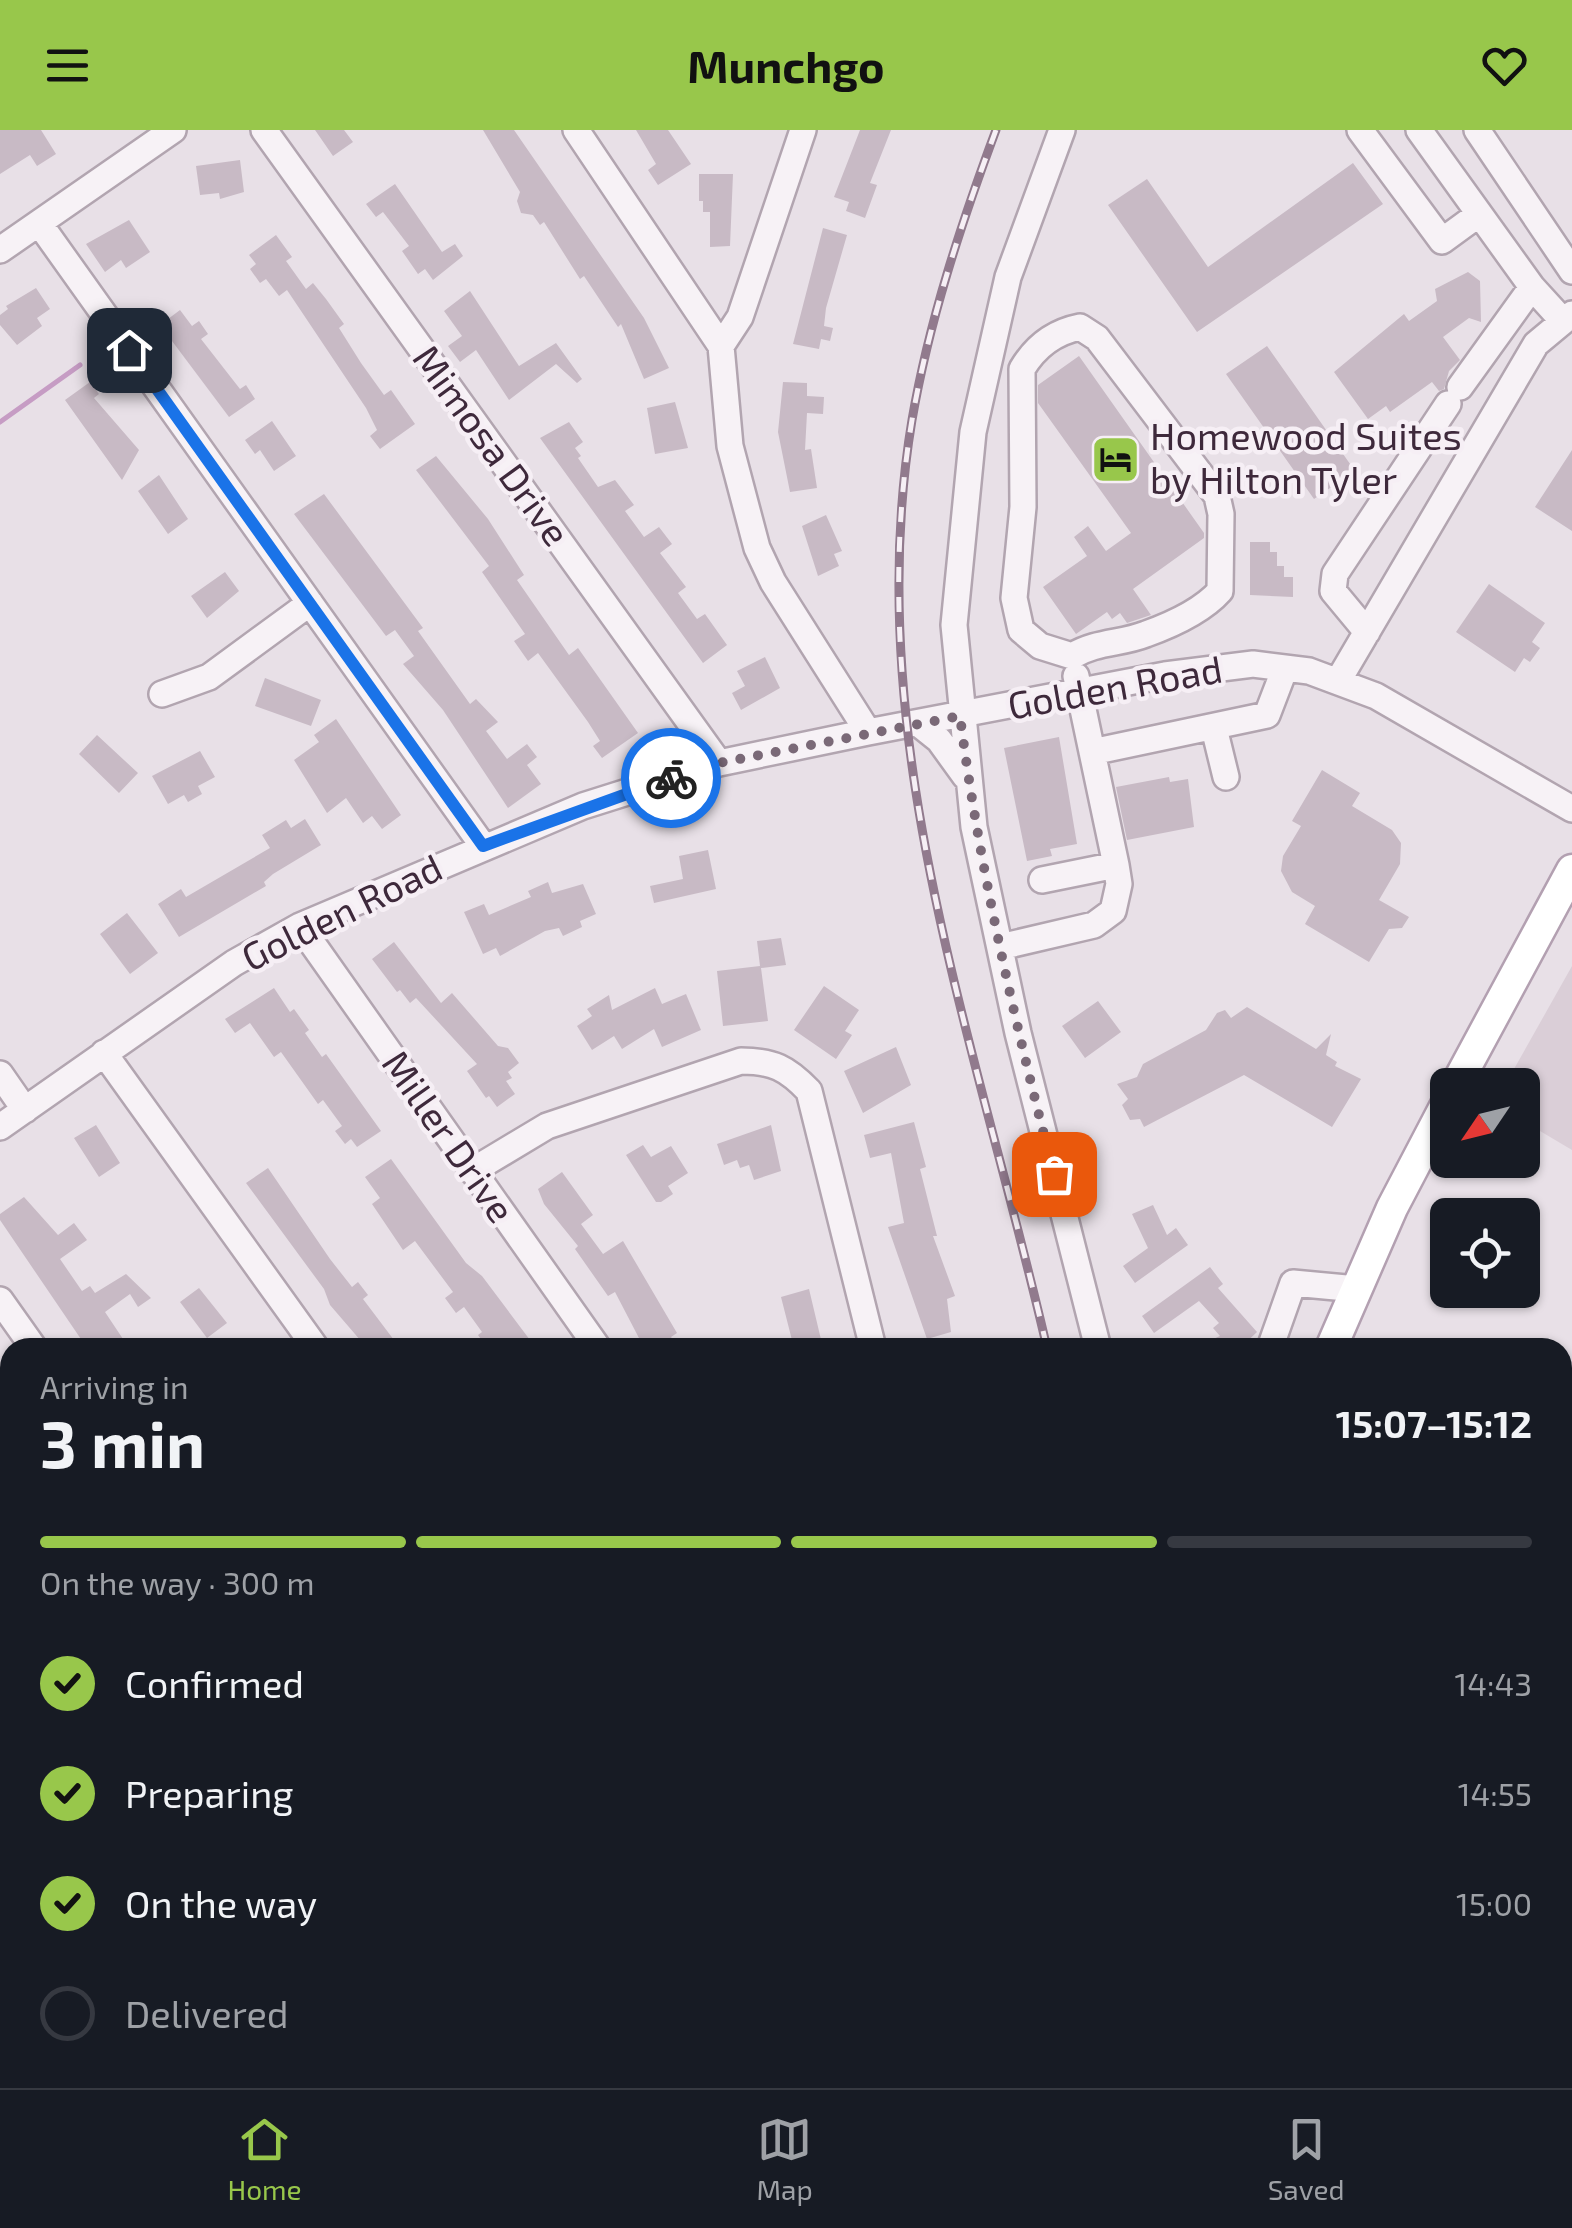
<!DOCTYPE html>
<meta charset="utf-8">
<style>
body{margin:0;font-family:"Exo 2",sans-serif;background:#242831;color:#f1f3f6;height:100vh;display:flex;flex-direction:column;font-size:38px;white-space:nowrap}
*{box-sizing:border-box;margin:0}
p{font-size:32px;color:#9ea1a6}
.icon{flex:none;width:55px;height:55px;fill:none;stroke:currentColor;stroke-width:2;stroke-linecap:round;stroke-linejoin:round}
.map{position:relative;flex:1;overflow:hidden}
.side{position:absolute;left:0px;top:1208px;width:1572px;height:752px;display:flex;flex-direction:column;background:#171b24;border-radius:30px 30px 0 0;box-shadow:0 2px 8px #0004}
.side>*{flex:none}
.needle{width:65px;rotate:235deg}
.tools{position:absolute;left:1430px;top:938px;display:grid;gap:20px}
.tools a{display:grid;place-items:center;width:110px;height:110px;border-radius:15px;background:#171b24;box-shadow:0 2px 8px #0004;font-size:50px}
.pin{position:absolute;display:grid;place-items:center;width:85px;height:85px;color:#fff;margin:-42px;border-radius:20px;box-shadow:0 5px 15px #0006}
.courier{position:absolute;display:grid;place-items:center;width:100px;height:100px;margin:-50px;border:8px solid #1a73e8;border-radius:50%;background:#fff;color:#222;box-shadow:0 2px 12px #0007}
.headline em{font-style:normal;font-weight:700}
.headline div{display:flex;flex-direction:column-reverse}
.headline{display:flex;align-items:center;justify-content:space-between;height:170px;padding:0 40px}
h1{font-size:65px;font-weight:700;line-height:75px}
.bar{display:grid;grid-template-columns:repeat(4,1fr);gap:15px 10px;align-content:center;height:120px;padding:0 40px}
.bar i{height:12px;border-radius:8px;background:#363941}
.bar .on{background:#98c74b}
.bar p{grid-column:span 4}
ol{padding:0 40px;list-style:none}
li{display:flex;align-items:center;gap:30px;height:110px}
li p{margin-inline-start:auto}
li .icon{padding:10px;border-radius:50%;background:#98c74b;color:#111;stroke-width:4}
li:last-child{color:#9ea1a6}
li i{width:55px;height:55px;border:5px solid #363941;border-radius:50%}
header{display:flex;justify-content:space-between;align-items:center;height:130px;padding:0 40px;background:#98c74b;color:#111;font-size:45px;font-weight:700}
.tabs{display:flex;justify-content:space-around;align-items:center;height:140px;border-top:2px solid #363941;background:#171b24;font-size:28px;color:#9ea1a6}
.tabs a{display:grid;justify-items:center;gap:5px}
.tabs .on{color:#98c74b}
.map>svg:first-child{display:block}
</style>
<header><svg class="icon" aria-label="menu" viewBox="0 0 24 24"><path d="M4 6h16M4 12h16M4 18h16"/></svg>Munchgo<svg class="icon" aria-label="heart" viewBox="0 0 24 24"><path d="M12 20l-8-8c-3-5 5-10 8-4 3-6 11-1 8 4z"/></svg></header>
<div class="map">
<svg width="1572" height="1958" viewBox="0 0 1572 1958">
<rect width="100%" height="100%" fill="#e8e0e7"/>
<path fill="#daced7" d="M1572 836V1020L1523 991 1522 955H1505Z"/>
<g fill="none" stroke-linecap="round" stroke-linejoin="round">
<path stroke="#c69cc4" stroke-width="5" d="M0 292 80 235"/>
</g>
<path fill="#c8bac5" d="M0 0H41L56 24 37 36 30 25 0 44Z
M315 0H344L353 12 333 26Z
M483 0H514L644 188 669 238 644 249 621 194 618 197 584 146 580 149 544 92 540 95 533 85 521 83 517 71 520 62Z
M636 0H668L691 34 658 55 648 40 656 34Z
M860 0H891L870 53 877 55 865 88 846 81 849 72 834 67Z
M240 30 244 62 220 69 219 63 200 65 196 36Z
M1353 33 1383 74 1197 202 1108 75 1147 49 1208 137Z
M699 44H733L730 116 710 117V82H703V71H699Z
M395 54 442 122 455 114 463 126 433 150 425 139 418 144 402 121 409 116 383 82 376 87 366 74Z
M129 90 150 122 126 138 121 130 105 142 86 114Z
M823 98 847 105 826 178 824 196 833 198 830 211 821 209 819 219 793 214Z
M276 105 292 127 286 131 306 159 313 153 326 169 344 194 339 198 361 233 384 265 391 260 415 294 380 319 370 306 377 300 366 278 287 160 279 166 266 149 260 153 250 139 256 134 249 125Z
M1468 142 1480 151 1481 192 1469 188 1443 207 1460 230 1449 241 1444 259 1439 261 1432 252 1390 282 1386 276 1368 289 1334 242 1404 184 1409 191 1437 171 1435 159Z
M36 158 50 179 37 188 42 196 17 215 0 195V185L8 179 6 176Z
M470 161 519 236 556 213 582 249 577 253 556 234 509 270 476 220 460 232 448 216 462 206 444 181Z
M180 180 192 196 199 191 208 204 201 209 240 259 246 255 255 269 229 287 160 195Z
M1267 216 1355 341 1314 369 1226 244Z
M1079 226 1204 403V408L1133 459 1151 485 1127 493 1120 483 1112 489 1107 482 1076 504 1043 457 1087 426 1074 407 1088 396 1106 421 1131 403 1038 273V255Z
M90 252 99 264 94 268 139 320 122 350 65 270Z
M783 252 807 253V266L824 267 823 284 807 283 805 320 811 319 817 358 790 362 778 302Z
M675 272 688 318 655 324 647 278Z
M272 291 296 326 274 341 260 320 255 324 245 310Z
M569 292 583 312 575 318 581 326 578 328 598 357 615 350 634 375 625 381 644 407 659 397 672 414 660 423 686 457 678 463 697 489 705 484 727 515 703 533 540 308Z
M1572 320V401L1535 377Z
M436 326 488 389 524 445 517 450 569 525 578 518 638 603 602 628 593 616 600 611 588 592 538 523 528 531 514 511 525 504 482 442 489 436 416 340Z
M159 345 188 389 168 404 138 361Z
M324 364 423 498 418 501 470 574 476 569 498 592 486 601 507 629 527 614 537 627 527 635 541 654 508 678 443 580 403 534 414 526 395 500 386 506 294 384Z
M826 385 842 421 834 424 839 436 818 446 802 396Z
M1250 412H1270V422H1277V436H1284V447H1293V467L1250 465Z
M225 442 239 461 207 488 191 466Z
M1489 454 1545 493 1532 512 1540 518 1530 532 1524 528 1515 542 1456 502Z
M765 527 780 558 741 580 732 563 745 556 737 541Z
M265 548 321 570 311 596 255 576Z
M336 589 401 685 382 699 372 686 363 693 346 668 327 683 294 630 319 612 314 605Z
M97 605 138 643 119 663 79 624Z
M1059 607 1077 714 1050 719 1052 726 1027 731 1004 618Z
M200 621 215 647 198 656 202 664 188 672 184 665 168 674 152 646Z
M1322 640 1360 663 1352 676 1392 700 1401 713 1400 734 1379 770 1409 787 1402 798 1389 799 1369 832 1305 794 1315 776 1292 762 1281 741 1283 726 1301 696 1292 691Z
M1169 647 1170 652 1188 649 1194 697 1127 710 1116 657Z
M305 689 321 715 273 744 264 752 266 756 179 807 158 774 181 759 186 767 270 718 262 705 286 690 291 698Z
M708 720 716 759 654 773 650 756 683 749 679 726Z
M548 752 552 763 583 754 596 784 580 791 582 797 563 806 559 798 545 801 500 826 496 818 483 824 464 782 484 774 489 785 531 767 528 761Z
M127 783 158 823 130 844 100 804Z
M781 808 786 835 761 838 768 891 723 896 717 841 760 836 757 811Z
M394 812 441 873 452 863 498 916 508 918 519 933 508 942 512 948 506 951 515 964 497 977 489 966 486 968 467 941 477 934 416 868 410 873 400 860 397 862 372 829Z
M824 856 859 880 845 901 852 905 836 929 794 900Z
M274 858 290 882 294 879 309 900 305 903 322 927 326 924 381 1001 357 1017 351 1009 345 1014 335 1001 342 996 323 970 318 974 281 922 274 927 250 893 235 903 225 889Z
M655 858 662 874 686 864 701 900 662 917 654 899 622 919 614 906 592 920 577 896 592 886 587 879 609 865 612 880Z
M1098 871 1121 902 1085 928 1062 896Z
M1247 877 1316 919 1331 904 1326 925 1337 932 1335 936 1361 949 1332 997 1244 945 1144 997 1140 989 1130 990 1122 975 1128 969 1117 954 1137 947 1143 934 1206 900 1217 883 1225 880 1231 888Z
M896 917 911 955 863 983 844 941Z
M914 992 926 1037 920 1039 937 1106H933L955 1166 947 1169 951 1202 927 1209 888 1097 904 1093 891 1023 870 1028 864 1005Z
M96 995 120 1033 99 1047 74 1008Z
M771 995 781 1041 754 1050 749 1035 740 1038 737 1030 724 1035 717 1014Z
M643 1015 651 1027 671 1016 688 1043 668 1056 673 1064 661 1072H656L626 1025Z
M391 1029 466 1133 482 1146 536 1218H487L478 1205 482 1202 464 1177 456 1183 445 1168 453 1162 415 1111 403 1120 372 1074 380 1068 365 1047Z
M268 1038 330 1129 352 1157 358 1152 368 1165 363 1169 400 1218H367L330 1175 324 1159 246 1053Z
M562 1042 593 1085 581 1094 603 1124 623 1111 677 1203 671 1207 679 1218H648L640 1210 615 1162 608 1166 575 1119 578 1116 544 1074 538 1059Z
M24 1067 58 1105 74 1093 87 1110 60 1129 82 1161 90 1156 95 1163 126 1144 151 1168 138 1177 130 1164 105 1182 129 1218H87L0 1090V1084Z
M1153 1075 1167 1105 1176 1098 1188 1115 1135 1153 1123 1136 1148 1118 1132 1084Z
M1210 1137 1223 1154 1218 1158 1257 1202 1240 1218H1193L1220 1206 1213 1198 1219 1193 1199 1171 1154 1203 1142 1186Z
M199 1158 227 1193 207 1208 180 1172Z
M809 1159 823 1218H794L781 1167Z"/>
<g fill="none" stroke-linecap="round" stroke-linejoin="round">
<defs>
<path id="minor" d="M264 0 719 633
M576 0 721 216 730 316 757 418 773 452 868 602
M1062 0 1008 147 973 302 954 495 974 697 1018 903 1098 1218
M1360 0 1442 111 1479 84
M1419 0 1532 157
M1477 0 1572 141
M39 93 483 716
M0 120 173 0
M1080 197 1097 208 1217 366 1221 384 1220 461C1203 480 1171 495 1146 504 1121 514 1097 511 1072 526L1040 516 1021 500 1014 468 1023 377 1022 239C1035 217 1055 202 1080 197Z
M721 216 740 187 803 0
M1460 257 1532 157 1563 191
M1367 502 1333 461 1335 444 1448 274
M1076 546 1116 735
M1338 551 1536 214 1572 184
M162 564 209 547 310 473
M919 594 939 610 965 646
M1214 598 1226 647
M1092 622 1267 585 1285 538
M300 796 598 1218
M1000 817 1094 795 1113 781 1119 754 1116 735 1042 750
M104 923 316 1218
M0 944 25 980
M0 997 234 833 300 796 583 676 719 633 868 602 1165 545 1253 534 1309 541 1376 566 1572 679
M472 1041 547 996 741 931C773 931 787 938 809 961L873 1218
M0 1170 34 1218
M1270 1218 1293 1153 1357 1159
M1562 1613 1572 1626
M0 1818 10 1811
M0 1935 10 1949
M310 1950 315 1958
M575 1950 581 1958
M827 1950 830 1958"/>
<path id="major" d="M1456 955 1572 740
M1331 1218 1392 1078 1448 971
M1112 1958 1113 1950"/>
</defs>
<use href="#minor" stroke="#b2a5b0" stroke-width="30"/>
<use href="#major" stroke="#b3a0b1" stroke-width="35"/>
<use href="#minor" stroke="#f7f2f6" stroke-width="25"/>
<use href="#major" stroke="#fff" stroke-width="30"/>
<defs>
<path id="rail" d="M996 0C961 94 929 191 912 290 859 607 977 913 1047 1218
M1056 1958 1057 1950"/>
</defs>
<use href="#rail" stroke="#917a8d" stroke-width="9"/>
<use href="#rail" stroke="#f6eff5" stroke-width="5" stroke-dasharray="15" stroke-linecap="butt"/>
</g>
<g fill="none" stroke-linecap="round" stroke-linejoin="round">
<path stroke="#7a6977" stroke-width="10" stroke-dasharray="0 18" d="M671 648 719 633 960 586C980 742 1015 893 1054 1044"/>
<path stroke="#1a73e8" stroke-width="12" d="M129 220 483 716 671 648"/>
</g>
<defs>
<symbol id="hotel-square" viewBox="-11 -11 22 22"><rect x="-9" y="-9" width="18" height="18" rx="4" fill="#98c74b" stroke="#f6eff5"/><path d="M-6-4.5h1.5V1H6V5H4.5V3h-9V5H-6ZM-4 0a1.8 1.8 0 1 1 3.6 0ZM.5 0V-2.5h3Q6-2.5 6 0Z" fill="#111"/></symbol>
</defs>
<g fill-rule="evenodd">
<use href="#hotel-square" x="1088" y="302" width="55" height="55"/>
</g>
<g text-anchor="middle" stroke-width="9" stroke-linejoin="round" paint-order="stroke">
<g font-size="38" fill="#3e293b" stroke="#f6eff5" text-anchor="start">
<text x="1150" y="320">Homewood Suites<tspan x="1150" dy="44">by Hilton Tyler</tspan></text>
</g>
<g font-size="38" fill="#3e293b" stroke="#f6eff5">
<text transform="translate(491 316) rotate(54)" y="13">Mimosa Drive</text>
<text transform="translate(1115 558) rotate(-10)" y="13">Golden Road</text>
<text transform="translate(342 783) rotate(-26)" y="13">Golden Road</text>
<text transform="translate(448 1007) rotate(55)" y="13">Miller Drive</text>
</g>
</g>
</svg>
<div class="tools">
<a><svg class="needle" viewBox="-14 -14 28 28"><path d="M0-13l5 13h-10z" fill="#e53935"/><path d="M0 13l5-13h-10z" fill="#9ea1a6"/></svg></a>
<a><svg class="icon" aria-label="locate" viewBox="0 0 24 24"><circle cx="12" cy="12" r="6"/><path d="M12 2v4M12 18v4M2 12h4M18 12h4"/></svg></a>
</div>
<div class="pin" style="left:1054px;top:1044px;background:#ea580c"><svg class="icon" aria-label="bag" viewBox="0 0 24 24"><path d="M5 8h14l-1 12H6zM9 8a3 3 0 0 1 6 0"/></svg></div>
<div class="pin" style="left:129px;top:220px;background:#1f2937"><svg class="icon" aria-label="home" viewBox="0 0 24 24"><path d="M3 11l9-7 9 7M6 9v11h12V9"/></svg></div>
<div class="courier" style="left:671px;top:648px"><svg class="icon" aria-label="bike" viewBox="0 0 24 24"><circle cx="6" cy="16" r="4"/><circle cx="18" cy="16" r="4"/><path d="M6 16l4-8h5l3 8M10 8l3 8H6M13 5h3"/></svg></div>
<section class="side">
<div class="headline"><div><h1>3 min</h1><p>Arriving in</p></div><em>15:07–15:12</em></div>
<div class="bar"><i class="on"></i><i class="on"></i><i class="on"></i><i></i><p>On the way · 300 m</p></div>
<ol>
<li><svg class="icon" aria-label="check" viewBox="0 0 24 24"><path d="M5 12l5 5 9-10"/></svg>Confirmed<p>14:43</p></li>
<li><svg class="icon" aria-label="check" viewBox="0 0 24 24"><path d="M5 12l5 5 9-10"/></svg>Preparing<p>14:55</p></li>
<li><svg class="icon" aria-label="check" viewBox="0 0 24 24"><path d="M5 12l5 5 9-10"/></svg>On the way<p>15:00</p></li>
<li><i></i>Delivered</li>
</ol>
</section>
</div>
<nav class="tabs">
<a class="on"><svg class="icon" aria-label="home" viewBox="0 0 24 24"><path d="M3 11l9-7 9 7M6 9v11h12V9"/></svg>Home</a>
<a><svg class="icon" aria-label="map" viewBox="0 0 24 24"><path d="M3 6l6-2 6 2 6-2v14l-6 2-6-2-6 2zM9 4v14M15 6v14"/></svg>Map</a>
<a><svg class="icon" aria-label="saved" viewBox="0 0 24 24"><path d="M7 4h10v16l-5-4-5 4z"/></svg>Saved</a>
</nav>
